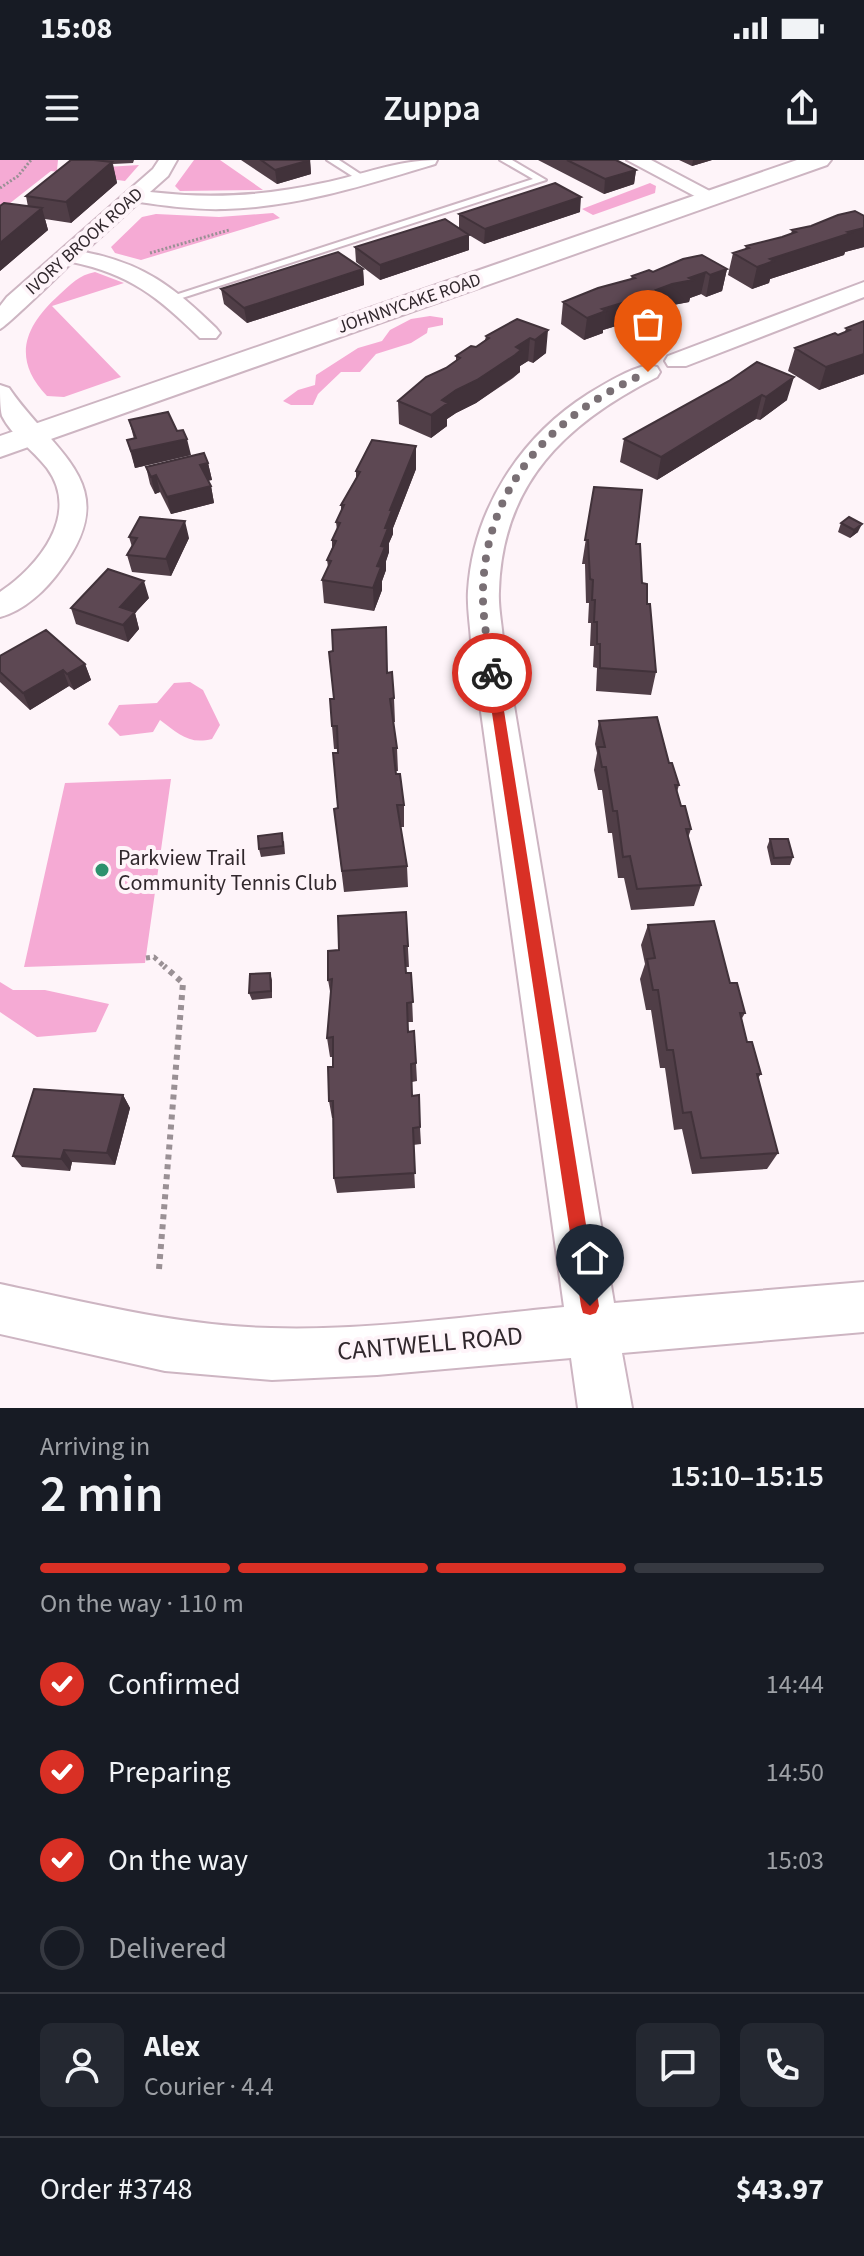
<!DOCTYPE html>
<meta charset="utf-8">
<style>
body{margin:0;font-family:"Source Sans 3",sans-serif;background:#242831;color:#f1f3f6;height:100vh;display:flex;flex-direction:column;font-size:30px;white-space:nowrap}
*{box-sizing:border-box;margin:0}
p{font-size:26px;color:#9ea1a6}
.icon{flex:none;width:44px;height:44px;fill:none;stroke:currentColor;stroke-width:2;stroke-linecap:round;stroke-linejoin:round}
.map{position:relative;height:1248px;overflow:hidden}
.sheet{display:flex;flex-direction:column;background:#171b24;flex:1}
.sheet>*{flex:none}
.pin{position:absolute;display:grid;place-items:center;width:68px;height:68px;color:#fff;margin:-82px -34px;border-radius:50% 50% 50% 0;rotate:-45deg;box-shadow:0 0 8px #0007}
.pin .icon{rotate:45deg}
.courier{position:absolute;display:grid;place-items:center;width:80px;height:80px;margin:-40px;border:6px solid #d93025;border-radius:50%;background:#fff;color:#222;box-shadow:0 2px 10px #0007}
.head em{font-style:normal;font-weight:600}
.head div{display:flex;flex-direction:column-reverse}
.head{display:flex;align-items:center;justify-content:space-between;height:136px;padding:0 40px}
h1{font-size:52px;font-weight:600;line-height:60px}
.bar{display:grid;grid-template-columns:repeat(4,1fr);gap:12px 8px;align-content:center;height:96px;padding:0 40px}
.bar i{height:10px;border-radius:6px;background:#363941}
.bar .on{background:#d93025}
.bar p{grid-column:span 4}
.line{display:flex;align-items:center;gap:20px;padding:0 40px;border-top:2px solid #363941}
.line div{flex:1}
.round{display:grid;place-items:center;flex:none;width:84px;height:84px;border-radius:12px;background:#242831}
ol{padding:0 40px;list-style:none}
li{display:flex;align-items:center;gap:24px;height:88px}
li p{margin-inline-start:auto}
li .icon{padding:8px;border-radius:50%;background:#d93025;color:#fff;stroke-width:4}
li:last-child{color:#9ea1a6}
li i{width:44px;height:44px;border:4px solid #363941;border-radius:50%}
.status{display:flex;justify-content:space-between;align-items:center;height:56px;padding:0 40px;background:#171b24;direction:ltr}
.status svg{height:22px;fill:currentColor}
header{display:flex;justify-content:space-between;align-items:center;height:104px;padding:0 40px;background:#171b24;font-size:36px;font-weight:600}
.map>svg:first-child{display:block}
</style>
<div class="status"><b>15:08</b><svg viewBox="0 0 49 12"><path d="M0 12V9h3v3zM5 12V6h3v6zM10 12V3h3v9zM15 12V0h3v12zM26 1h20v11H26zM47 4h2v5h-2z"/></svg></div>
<header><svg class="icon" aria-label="menu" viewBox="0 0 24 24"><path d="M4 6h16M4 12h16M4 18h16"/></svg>Zuppa<svg class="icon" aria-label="share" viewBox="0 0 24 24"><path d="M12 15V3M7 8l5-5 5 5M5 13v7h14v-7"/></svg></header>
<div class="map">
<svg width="864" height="1248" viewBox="0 0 864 1248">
<rect width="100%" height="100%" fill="#fef4f9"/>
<path fill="#f5aad4" d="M0 0H58L57 10 139 5 125 21 51 11 0 51Z
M194 0H220L263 30 180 31 175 26Z
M650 23 656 26 655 33 593 55 582 49Z
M273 53 280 58 141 100 115 93 111 87 142 57 156 54 219 57Z
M95 112 124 123 52 146 121 217 64 237 47 236C11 198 25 166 59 135 71 124 79 115 95 112Z
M430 156 443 158V165L428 168 427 173 411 183 376 194 360 212H341L318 234 313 245H291L283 241 298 230 315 225 316 215 358 188 382 181 390 170 411 159Z
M190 522 203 530 220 565 212 579C188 585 178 573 160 560L153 572 120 576 108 564 119 545 157 543 174 523Z
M171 619 145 803 24 807 65 623Z
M0 822 13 830H45L109 844 96 872 37 877 0 852Z"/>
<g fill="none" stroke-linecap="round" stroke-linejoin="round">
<defs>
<path id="service" d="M327 0H339L368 19 360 21Z
M500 0H512L546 20 176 140 166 138 533 19Z"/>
<path id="minor" d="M159 0H177L168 16 150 32C210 39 265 36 323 23 362 15 397 0 437 0L435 4C366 25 297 47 225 49 196 50 167 46 139 42L84 92C143 103 174 127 216 168L220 173 216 178H200C158 137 130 114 72 102 61 113 6 167 0 169V146L7 137 153 9Z
M627 0H651L721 37 718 41H704Z
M864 122V137L686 206H668L665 201 668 196Z
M648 205 657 207 660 212 657 217C566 263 502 323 499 431 498 447 502 464 503 480L614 1143 864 1122V1172L622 1193 632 1248H578L571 1198 377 1215 272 1220 165 1211 0 1174V1124C90 1143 179 1166 271 1168 368 1171 468 1156 564 1147L471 480C470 464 467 447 468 431 473 350 520 277 588 234 606 223 627 210 648 205Z
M0 225 9 228C54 294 125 324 61 409 47 429 24 451 0 457V432C39 406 81 354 47 308 33 290 12 276 2 256 0 248 0 235 0 225Z"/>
<path id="tertiary" d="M797 0H831L827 5 0 297V276Z"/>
</defs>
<use href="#service" stroke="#cdb5c2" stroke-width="4"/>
<use href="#minor" stroke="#cdb5c2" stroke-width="4"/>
<use href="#tertiary" stroke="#cdb5c2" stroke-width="4"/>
<path stroke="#9a9095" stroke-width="3" stroke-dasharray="2 2" stroke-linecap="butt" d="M0 28 18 16 31 0
M150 93 229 70"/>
<path stroke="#9a9095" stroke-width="5" stroke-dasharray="4 4" stroke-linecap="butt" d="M146 798 154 797 166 808"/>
<path stroke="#9a9095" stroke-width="6" stroke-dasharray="5 5" stroke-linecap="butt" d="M159 1109 183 823 164 806"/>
<use href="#service" fill="#fff" fill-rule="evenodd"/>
<use href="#minor" fill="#fff" fill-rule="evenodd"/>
<use href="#tertiary" fill="#fff" fill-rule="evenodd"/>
</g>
<path fill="#503e47" d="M71 0H134L133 3 113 4 117 23 71 63 45 59 48 70 0 111V46L28 47 26 36Z
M241 0H310L311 14 277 24Z
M538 0H616L636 10 634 24 604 34Z
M679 0H712L692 6Z
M580 52 484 84 469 75V90L380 120 356 102 355 87 459 68V54Z
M864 56V87L845 92 844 95 770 119 769 123 752 129 728 115 733 93 745 89 746 86 782 77 791 74 792 70Z
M363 109 364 125 247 163 224 144 221 129Z
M727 109 722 131 706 137 701 134 690 138 689 142 668 146 655 151V154L603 170V173L584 180 561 164 563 142 631 119 632 116 653 112Z
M517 159 546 193 533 203 528 201 520 206V212L513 218 476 243 456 253 447 259V266L431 278 399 264 398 241 456 201V196L476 187 485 180 486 176Z
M864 161V214L819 230 788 211 795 188 838 175 845 172 846 168Z
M729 221 787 240 760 260 756 259 657 320 620 302 624 279Z
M129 260 191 295 135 308 127 280 134 279Z
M416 286V309L393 368V374L389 383V392L386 401V410L382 421V430L374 451 324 443 322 420 328 407 327 400 332 388V380L337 370 336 362 341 351V345L356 318V311Z
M208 303 212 320H208L211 326 214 343 171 354 160 332 155 334 150 324 146 307Z
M594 327 636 384 642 423 647 444 656 512 651 535 596 531 597 508 593 507 594 486H590L591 463H588L589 443H586L585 404H582Z
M841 363 858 372 850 378 838 372Z
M129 377 189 378 171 416 132 412 127 395 132 387Z
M149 438 135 453 139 469 128 482 76 464 71 448Z
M0 496 85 504 91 520 74 530 69 526 30 550 0 522Z
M387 513 394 538 395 562H393L397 588 398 611H395L404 645V667H401L407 706 408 727 344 732 334 649 338 648V589H334L332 566 334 539Z
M599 561 669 603 679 625 677 632 681 646 691 669 688 678 701 725 694 746 631 750 624 718H618L612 673H608L602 630H598L594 610 597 593 595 584Z
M770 679 793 697 790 705H771L767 687Z
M284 681 285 694 261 697 259 689Z
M406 752 409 807H405L406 813H411L413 862H408V872L416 903 417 921 412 922V936L420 967 421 984 413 985 415 1028 337 1033 334 1018 333 958H332L329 941 333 897H330L327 878 331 837 328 820 339 790Z
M648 765 730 823 745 853 741 860 747 882 761 914 758 918 778 993 767 1009 692 1014 682 969 674 970 665 908H660L651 850H646L640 819 645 804 641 785Z
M270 813 272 820V838L252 840 249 833Z
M123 935 130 948 115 1005 72 1002 70 1011 22 1007 13 996Z"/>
<path fill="#41323a" d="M310 0 311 14 277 24 275 10Z
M693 0H712L692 6Z
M112 2 117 23 71 63 66 42Z
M636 10 634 24 604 34 605 19Z
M581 37 580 52 484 84 485 69Z
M42 48 48 70 0 111V83Z
M864 68V87L845 92 844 95 770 119 769 123 752 129 757 107 770 99 848 72Z
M469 75V90L380 120V105Z
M363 109 364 125 247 163 244 148Z
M727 109 722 131 706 137 710 115Z
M706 112 701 134 690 138 689 142 668 146 655 151V154L603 170V173L584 180 587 158 602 149Z
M548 170 546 193 533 203 535 180Z
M530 178 528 201 520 206V212L476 243 456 253 447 259V266L431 278V255L442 240Z
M864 194V214L819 230 826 207Z
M794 217 787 240 760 260 766 237Z
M762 235 756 259 657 320 661 297Z
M187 279 191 295 135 308 131 291Z
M416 286V309L393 368V374L389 383V392L386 401V410L382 421V430L374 451 373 428 385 368 390 350Z
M208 303 212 320 204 322 200 305Z
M156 315 160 332 155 334 151 317Z
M211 326 214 343 171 354 167 337Z
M185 361 189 378 171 416 166 399Z
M862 364 858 372 850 378 854 370Z
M144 421 149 438 135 453 139 469 128 482 123 465 120 447Z
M85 504 91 520 74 530 67 514Z
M63 510 69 526 30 550 23 533Z
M123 935 130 948 115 1005 107 993Z
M64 990 72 1002 70 1011 61 999Z"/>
<path fill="#5d4853" stroke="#41323a" stroke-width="2" d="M71 0H94L112 2 66 42 26 36Z
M261 0H310L275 10Z
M567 0H616L636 10 605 19Z
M555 23 581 37 485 69 459 54Z
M4 43 42 48 0 83V46Z
M855 51 864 56V68L848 72 851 73 770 99 774 101 757 107 733 93 749 88 746 86 782 77 796 72 792 70 811 66 838 55Z
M445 59 469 75 380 105 355 87Z
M338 92 363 109 244 148 221 129Z
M702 95 727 109 710 115 706 112 689 118 693 120 672 124 656 130 659 132 602 149 606 151 587 158 563 142 598 128 635 118 632 116 649 110 653 112 683 99Z
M517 159 548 170 535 180 530 178 516 187 521 190 515 195 477 220 456 230 442 240 448 243 431 255 398 241 426 217 446 208 460 198 456 196 471 186 476 187 489 178 486 176Z
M864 161V194L826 207 795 188 835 173 838 175 850 170 846 168Z
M757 202 794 217 766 237 762 235 661 297 624 279 729 221Z
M168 252 177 271 183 270 187 279 131 291 127 280 136 278 129 260Z
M372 280 416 286 390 350H392L385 368H388L381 386 385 387 377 406 381 407 373 428 322 420 331 401 327 400 336 381 332 380 340 363 336 362 344 345H341L360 312 356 311Z
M204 293 208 303 200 305 211 326 167 337 156 315 151 317 146 307Z
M594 327 642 330 636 384H640L642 423 647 424V444H650L656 512 600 508V484H597V462H594L595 440H592L593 420 590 419 588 380H585Z
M140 357 185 361 166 399 127 395 137 378 129 377Z
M849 357 862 364 854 370 841 363Z
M108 409 144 421 120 447 135 452 123 465 71 448Z
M386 467 387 513 392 512 394 538 390 539 397 588H393L396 614H400L404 645H397L407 706 342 711 334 649 338 648 333 593H338L337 566H332L330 539H334L329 492 333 491 332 470Z
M46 470 85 504 67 514 63 510 23 533 0 512V496Z
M657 557 669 603H672L679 625H675L681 646H685L691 669H686L701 725 637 729 630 696 623 697 617 651H613L606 607H602L598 587H605L599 561Z
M282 673 283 686 259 689 258 676Z
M770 679H788L793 697 774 698Z
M406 752 408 786H404L406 813H411L413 842 407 843 408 872 414 871 416 903 411 904 412 936 419 935 420 967 413 968 415 1013 334 1018 333 941H329L328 907H333V877L327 878 332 819 328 820V791L339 790 338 756Z
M714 761 730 823H737L745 853H740L747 882H752L761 914H757L778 993 701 998 691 952 683 953 673 890H667L658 830H653L647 799 655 798 648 765Z
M270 813 271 831 249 833 250 814Z
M34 929 123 935 107 993 64 990 61 999 13 996Z"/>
<path fill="#d93025" d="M492 509 498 513 599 1146 596 1153 590 1155 583 1153 581 1146 486 513Z"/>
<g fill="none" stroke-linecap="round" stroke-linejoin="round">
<path stroke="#796f74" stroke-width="8" stroke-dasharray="0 14.4" d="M492 513C488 485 482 456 483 428 487 321 556 253 648 212"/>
</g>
<circle fill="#2d916d" stroke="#fef4f9" stroke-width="3" cx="102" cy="710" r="8"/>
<g text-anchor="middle" stroke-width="8" stroke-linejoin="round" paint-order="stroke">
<g font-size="18" fill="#31282d" stroke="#fef4f9">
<text transform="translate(84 81) rotate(-42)" y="6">IVORY BROOK ROAD</text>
<text transform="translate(409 143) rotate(-19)" y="6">JOHNNYCAKE ROAD</text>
</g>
<g font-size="22" fill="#31282d" stroke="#fef4f9" text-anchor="start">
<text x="118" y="705">Parkview Trail<tspan x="118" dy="25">Community Tennis Club</tspan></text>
</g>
<g font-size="26" fill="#31282d" stroke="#fef4f9">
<text transform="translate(430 1183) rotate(-5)" y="9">CANTWELL ROAD</text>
</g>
</g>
</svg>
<div class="pin" style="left:648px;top:212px;background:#ea580c"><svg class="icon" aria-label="bag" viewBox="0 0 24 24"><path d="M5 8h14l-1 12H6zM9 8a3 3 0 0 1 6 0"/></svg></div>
<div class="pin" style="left:590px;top:1146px;background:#1f2937"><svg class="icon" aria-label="home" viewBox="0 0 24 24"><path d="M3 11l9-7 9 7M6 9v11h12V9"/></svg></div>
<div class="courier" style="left:492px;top:513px"><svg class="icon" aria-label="bike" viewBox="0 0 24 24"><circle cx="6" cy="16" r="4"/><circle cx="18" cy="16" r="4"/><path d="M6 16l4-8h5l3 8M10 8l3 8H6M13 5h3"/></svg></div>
</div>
<section class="sheet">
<div class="head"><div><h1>2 min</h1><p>Arriving in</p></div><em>15:10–15:15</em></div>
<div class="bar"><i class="on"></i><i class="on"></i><i class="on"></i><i></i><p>On the way · 110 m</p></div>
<ol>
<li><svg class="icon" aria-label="check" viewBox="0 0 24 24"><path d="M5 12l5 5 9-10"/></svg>Confirmed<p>14:44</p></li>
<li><svg class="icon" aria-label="check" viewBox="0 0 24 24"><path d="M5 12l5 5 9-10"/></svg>Preparing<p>14:50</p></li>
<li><svg class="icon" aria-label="check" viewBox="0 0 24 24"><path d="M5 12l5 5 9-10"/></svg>On the way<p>15:03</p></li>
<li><i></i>Delivered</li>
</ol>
<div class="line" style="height:144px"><a class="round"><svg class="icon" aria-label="person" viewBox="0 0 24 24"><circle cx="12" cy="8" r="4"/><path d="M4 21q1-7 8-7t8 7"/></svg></a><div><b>Alex</b><p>Courier · 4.4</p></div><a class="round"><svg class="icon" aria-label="chat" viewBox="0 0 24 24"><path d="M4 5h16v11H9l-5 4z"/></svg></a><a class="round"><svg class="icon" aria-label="phone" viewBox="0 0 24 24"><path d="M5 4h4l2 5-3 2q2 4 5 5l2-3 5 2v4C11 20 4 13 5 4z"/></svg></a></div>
<div class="line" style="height:104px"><div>Order #3748</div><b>$43.97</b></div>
</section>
